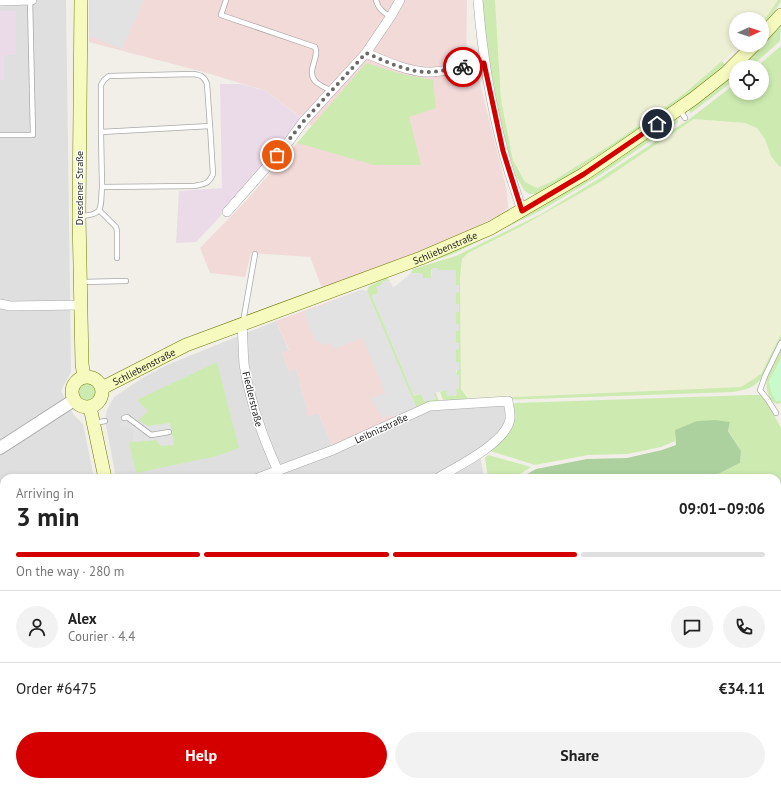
<!DOCTYPE html>
<meta charset="utf-8">
<style>
body{margin:0;font-family:"PT Sans",sans-serif;background:#f2f2f2;color:#222;height:100vh;display:flex;flex-direction:column;font-size:15px;white-space:nowrap}
*{box-sizing:border-box;margin:0}
p{font-size:13px;color:#767676}
.icon{flex:none;width:22px;height:22px;fill:none;stroke:currentColor;stroke-width:2;stroke-linecap:round;stroke-linejoin:round}
.map{position:relative;flex:1;overflow:hidden}
.side{position:absolute;left:0px;top:474px;width:781px;height:312px;display:flex;flex-direction:column;background:#fff;border-radius:12px 12px 0 0;box-shadow:0 2px 6px #0003}
.side>*{flex:none}
.needle{width:26px;rotate:87deg}
.controls{position:absolute;left:729px;top:12px;display:grid;gap:8px}
.controls a{display:grid;place-items:center;width:40px;height:40px;border-radius:50%;background:#fff;box-shadow:0 2px 6px #0003;font-size:20px}
.pin{position:absolute;display:grid;place-items:center;width:34px;height:34px;color:#fff;margin:-17px;border:2px solid #fff;border-radius:50%;box-shadow:0 1px 4px #0007}
.courier{position:absolute;display:grid;place-items:center;width:40px;height:40px;margin:-20px;border:3px solid #d40000;border-radius:50%;background:#fff;color:#222;box-shadow:0 1px 5px #0007}
.overview em{font-style:normal;font-weight:800}
.overview div{display:flex;flex-direction:column-reverse}
.overview{display:flex;align-items:center;justify-content:space-between;height:68px;padding:0 16px}
h1{font-size:26px;font-weight:800;line-height:30px}
.bar{display:grid;grid-template-columns:repeat(4,1fr);gap:6px 4px;align-content:center;height:48px;padding:0 16px}
.bar i{height:5px;border-radius:3px;background:#e0e0e0}
.bar .current{background:#d40000}
.bar p{grid-column:span 4}
.line{display:flex;align-items:center;gap:10px;padding:0 16px;border-top:1px solid #e0e0e0}
.line div{flex:1}
.round{display:grid;place-items:center;flex:none;width:42px;height:42px;border-radius:21px;background:#f2f2f2}
.action{display:flex;gap:8px;margin-top:auto;padding:8px 16px}
.action a{flex:1;height:46px;border-radius:24px;background:#d40000;color:#fff;font-size:16px;font-weight:800;line-height:46px;text-align:center}
.action a+a{background:#f2f2f2;color:#222}
.map>svg:first-child{display:block}
</style>
<div class="map">
<svg width="781" height="786" viewBox="0 0 781 786">
<rect width="100%" height="100%" fill="#f2efe9"/>
<path fill="#e0dfdf" d="M0 0H66L71 372 61 391 74 415 83 424 94 478H4V730H0Z
M276 321 289 351 282 353 289 371 296 369 309 416 318 413 335 452 430 410 506 405V422L500 433 479 449 484 478H116L105 420 107 410 114 397 144 377 167 365Z
M777 593 780 631 777 653Z
M777 708 781 742V786H533L535 782H777Z
M287 782H378L383 786H290Z
M407 782H458L454 786H403Z"/>
<path fill="#f2dad9" d="M89 0H467L466 73 479 79 507 191 508 208 496 217 422 253 322 288 310 257 251 253 245 277 210 273 200 248 245 202 312 126 266 91 207 73 89 42Z
M361 290 367 291 417 409 333 448 318 413 309 417 296 369 289 372 282 353 289 350 276 321Z"/>
<path fill="#ebdbe8" d="M0 11H16V55H4V80H0Z
M220 84H241L266 91 302 119 273 156 214 223 196 242 176 243 179 191 222 188Z"/>
<path fill="#eef0d5" d="M495 0H778L762 23V19H736V45H741L685 93 612 144 553 181 537 188 525 182 513 160 501 100Z
M694 119 745 123 757 128 765 139 771 156 778 165 781 167V334L761 374 741 387 468 399 461 389 460 278 462 259 468 253 520 227 602 181Z"/>
<path fill="#cdebb0" d="M482 0H495L501 100 513 160 525 182 537 188 553 181 612 144 685 93 722 61 725 65 707 82 615 147 539 194H529L524 190 516 176 507 148 492 85Z
M778 0H781V2L762 27V23Z
M781 23 780 41 751 67H738L760 45H762V43Z
M781 46V167L778 165 771 156 765 139 757 128 745 123 694 119 602 181 520 227 468 253 462 259 460 278 461 389 468 399 741 387 761 374 781 334V339C775 352 767 373 757 383 751 389 742 390 734 392L444 402 440 392 447 389 456 396V389H459V375H456L459 362H456V350L458 343H456V331L458 324H456V312L459 311V305L456 304V292H459V285H456V270H431V278H423V274L411 273 413 269 456 256 541 214 600 178 691 118 736 83V93H762V67H756Z
M366 63 401 74 433 80 436 108 409 117 421 165H374L297 143Z
M736 69V79L691 113 689 111 690 108Z
M677 117 678 122 599 176 540 211 455 253 442 258 435 259Z
M387 278 390 281 382 282 383 284 378 293 372 296 414 396 420 394 422 395 424 401 436 399 434 393H436L439 402 417 409 367 291 369 286Z
M781 348V359L769 382 776 401H781V403L777 404C767 400 765 386 767 377 769 367 777 357 781 348Z
M217 362 239 448 217 456 136 473 129 442 156 440 148 426 138 421 148 411 137 400Z
M78 391a9 9 0 1 1 18 0a9 9 0 1 1-18 0Z
M750 395H761L766 400 781 428V537L777 530V478H710L740 463 741 451 728 430 730 423 676 430 675 441 661 447 627 454 588 455 535 465 487 450 505 434 512 408 515 403Z
M488 455 531 467 514 478H488L485 458Z
M777 570 781 580V651L777 663 780 631 777 593Z
M0 730H4V747L0 748Z
M329 782H344L345 783 343 786H326Z
M378 782H407L403 786H383Z"/>
<path fill="#add19e" d="M715 420 730 422 728 431 741 451 740 463 710 478H520L536 469 587 459 627 458 662 450 676 445 675 430 697 421Z"/>
<path fill="#c8facc" d="M781 359V401H776C764 382 772 376 781 359Z"/>
<path fill="#e2e2e2" d="M89 0H144L122 49 89 36Z
M432 268H438L439 270H456V285H459V292L456 293V304H459V312H456V324H459V331H456V343H459V349L456 350V362H459V370H456V375H459V389H456L457 395 447 396 446 390 434 393 436 399 424 401 422 395 419 394 414 396 372 296 378 293 376 287 383 284 382 282 387 280 388 282 390 281 393 287 397 285 411 273 423 274V278H431Z
M361 290 367 291 416 407 394 417 390 415 382 418 371 398 385 393 363 338 334 349 331 343 324 345 315 340 304 314 307 311Z
M126 413 148 426 170 423 174 445 161 446 156 440 133 442V428L120 426 121 422 124 420 123 417H122V414H126Z"/>
<path fill="#aad3df" d="M777 530 781 537V580L777 570Z
M781 651V742C778 715 772 677 781 651Z
M4 747V766L0 768V748Z
M68 782H127L138 786H75Z
M192 782H268L267 786H191Z"/>
<g fill="none" stroke-linecap="round" stroke-linejoin="round">
<defs>
<path id="service" d="M226 0 221 15 315 47C320 58 306 70 315 81 319 85 326 88 331 91
M376 0C378 8 384 14 391 16
M680 110 685 118
M101 132V85L104 80 109 76 193 74C201 75 204 76 207 84L210 126
M0 135H33L30 0
M99 210 116 227 117 231V258
M81 216C105 215 100 207 102 187L194 186C204 184 208 185 213 174L210 126 101 132 102 187
M82 282 126 281
M243 322 255 254
M776 413 768 400 760 390 765 376 781 343
M124 418 127 417 151 435 169 432
M95 423 105 421
M548 782 549 786"/>
<path id="pedestrian" d="M321 786 323 782"/>
<path id="minor" d="M478 0C482 51 490 101 503 150 508 171 516 191 522 211
M0 1 32 0
M366 53C385 61 404 70 425 72 443 73 466 66 484 63
M227 212 287 144 303 122 366 53 391 16 400 0
M0 304 10 306 80 305
M242 324C243 337 243 351 244 364 250 402 262 436 278 471
M258 478 333 450 430 406 508 401C509 408 512 417 509 423 501 445 458 466 438 478
M0 588 4 592
M0 676 4 677
M555 782 577 786
M631 782 640 786
M764 782 766 786
M272 786V782
M461 786 464 782
M529 786 531 782"/>
<path id="tertiary" d="M0 448 74 400"/>
<g id="secondary">
<path d="M81 0 79 216 82 364 84 377"/>
<path d="M762 36 781 15"/>
<circle cx="87" cy="392" r="15"/>
<path id="s1" d="M102 388 186 345 421 258 491 228 584 174 612 155 693 99 726 73 754 45"/>
<path d="M90 407 105 478"/>
<path d="M152 782V786"/>
</g>
</defs>
<use href="#service" stroke="#a9a9a9" stroke-width="6"/>
<use href="#pedestrian" stroke="#a9a9a9" stroke-width="8"/>
<use href="#minor" stroke="#a9a9a9" stroke-width="10"/>
<use href="#tertiary" stroke="#a9a9a9" stroke-width="14"/>
<use href="#secondary" stroke="#707d05" stroke-width="14"/>
<use href="#service" stroke="#fff" stroke-width="4.5"/>
<use href="#pedestrian" stroke="#fff" stroke-width="7"/>
<use href="#minor" stroke="#fff" stroke-width="9"/>
<use href="#tertiary" stroke="#fff" stroke-width="12"/>
<use href="#secondary" stroke="#f7fabf" stroke-width="13"/>
</g>
<g fill="none" stroke-linecap="round" stroke-linejoin="round">
<path stroke="#6b6a68" stroke-width="4" stroke-dasharray="0 7.2" d="M277 155 303 122 366 53C385 61 404 71 426 72 438 72 451 69 463 67"/>
<path stroke="#d40000" stroke-width="5" d="M463 67 484 63 503 151 522 211 584 174 657 124"/>
</g>
<g text-anchor="middle" stroke-width="3" stroke-linejoin="round" paint-order="stroke">
<g font-size="10" fill="#222" stroke="#fff">
<text transform="translate(79 188) rotate(-90)" y="4">Dresdener Straße</text>
<text dy="4" stroke="none"><textPath href="#s1" startOffset="371">Schliebenstraße</textPath></text>
<text dy="4" stroke="none"><textPath href="#s1" startOffset="47">Schliebenstraße</textPath></text>
<text transform="translate(253 399) rotate(76)" y="4">Fiedlerstraße</text>
<text transform="translate(381 428) rotate(-25)" y="4">Leibnizstraße</text>
</g>
</g>
</svg>
<div class="controls">
<a><svg class="needle" viewBox="-14 -14 28 28"><path d="M0-13l5 13h-10z" fill="#e53935"/><path d="M0 13l5-13h-10z" fill="#767676"/></svg></a>
<a><svg class="icon" aria-label="locate" viewBox="0 0 24 24"><circle cx="12" cy="12" r="6"/><path d="M12 2v4M12 18v4M2 12h4M18 12h4"/></svg></a>
</div>
<div class="pin" style="left:277px;top:155px;background:#ea580c"><svg class="icon" aria-label="bag" viewBox="0 0 24 24"><path d="M5 8h14l-1 12H6zM9 8a3 3 0 0 1 6 0"/></svg></div>
<div class="pin" style="left:657px;top:124px;background:#1f2937"><svg class="icon" aria-label="home" viewBox="0 0 24 24"><path d="M3 11l9-7 9 7M6 9v11h12V9"/></svg></div>
<div class="courier" style="left:463px;top:67px"><svg class="icon" aria-label="bike" viewBox="0 0 24 24"><circle cx="6" cy="16" r="4"/><circle cx="18" cy="16" r="4"/><path d="M6 16l4-8h5l3 8M10 8l3 8H6M13 5h3"/></svg></div>
<section class="side">
<div class="overview"><div><h1>3 min</h1><p>Arriving in</p></div><em>09:01–09:06</em></div>
<div class="bar"><i class="current"></i><i class="current"></i><i class="current"></i><i></i><p>On the way · 280 m</p></div>
<div class="line" style="height:72px"><a class="round"><svg class="icon" aria-label="person" viewBox="0 0 24 24"><circle cx="12" cy="8" r="4"/><path d="M4 21q1-7 8-7t8 7"/></svg></a><div><b>Alex</b><p>Courier · 4.4</p></div><a class="round"><svg class="icon" aria-label="chat" viewBox="0 0 24 24"><path d="M4 5h16v11H9l-5 4z"/></svg></a><a class="round"><svg class="icon" aria-label="phone" viewBox="0 0 24 24"><path d="M5 4h4l2 5-3 2q2 4 5 5l2-3 5 2v4C11 20 4 13 5 4z"/></svg></a></div>
<div class="line" style="height:52px"><div>Order #6475</div><b>€34.11</b></div>
<div class="action"><a>Help</a><a>Share</a></div>
</section>
</div>
